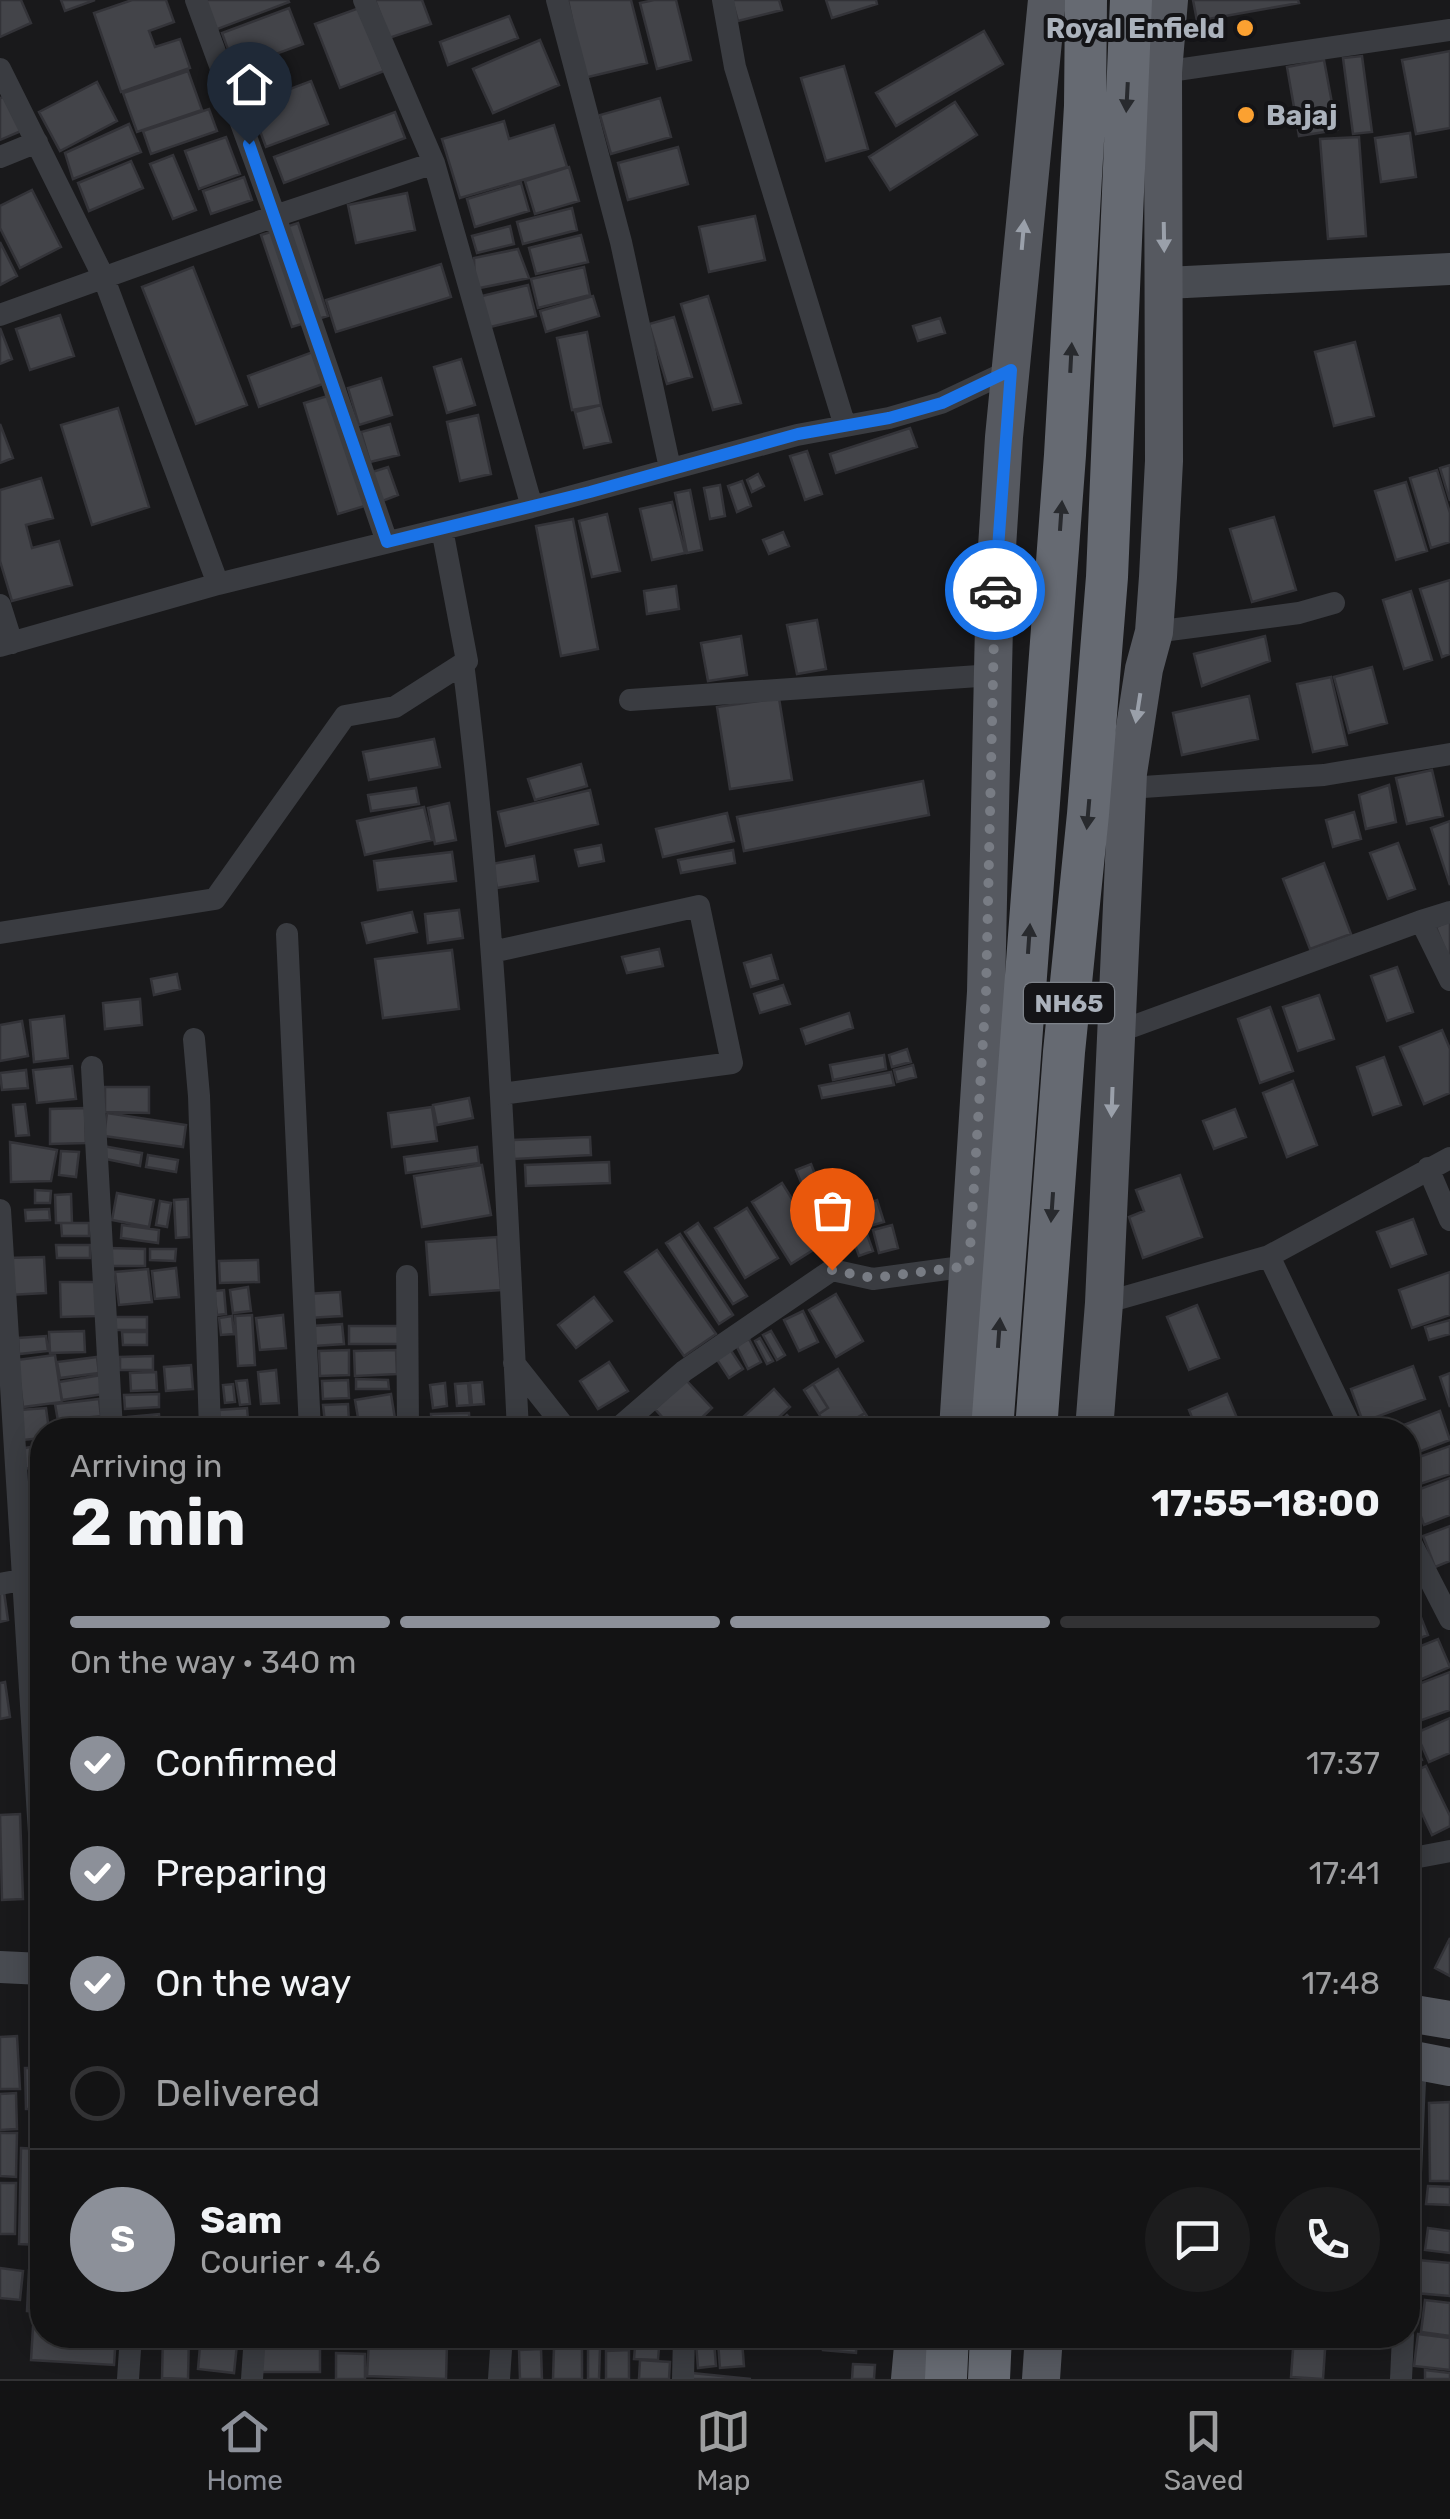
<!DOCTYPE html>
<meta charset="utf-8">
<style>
body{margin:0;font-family:Rubik,sans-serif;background:#1c1c1d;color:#f1f3f6;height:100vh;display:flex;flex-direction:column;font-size:38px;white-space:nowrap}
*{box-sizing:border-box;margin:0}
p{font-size:32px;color:#9d9ea0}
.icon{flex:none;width:55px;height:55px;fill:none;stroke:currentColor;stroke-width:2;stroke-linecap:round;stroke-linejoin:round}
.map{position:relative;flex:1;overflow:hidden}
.side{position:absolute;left:30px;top:1418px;width:1390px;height:930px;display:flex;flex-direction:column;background:#131314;border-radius:40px;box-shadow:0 5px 25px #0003,0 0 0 2px #323234}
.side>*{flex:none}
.pin{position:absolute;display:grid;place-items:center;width:85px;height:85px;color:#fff;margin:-102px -42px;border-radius:50% 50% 50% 0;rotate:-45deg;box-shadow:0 0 10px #0007}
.pin .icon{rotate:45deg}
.courier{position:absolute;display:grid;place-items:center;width:100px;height:100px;margin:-50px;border:8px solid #1a73e8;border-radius:50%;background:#fff;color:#222;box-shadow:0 2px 12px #0007}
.headline em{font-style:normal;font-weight:700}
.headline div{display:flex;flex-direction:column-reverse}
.headline{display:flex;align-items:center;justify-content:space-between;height:170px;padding:0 40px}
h1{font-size:65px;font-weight:700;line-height:75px}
.bar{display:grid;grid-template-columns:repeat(4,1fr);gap:15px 10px;align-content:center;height:120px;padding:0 40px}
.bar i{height:12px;border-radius:8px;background:#323234}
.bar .current{background:#8c9099}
.bar p{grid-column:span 4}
.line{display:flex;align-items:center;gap:25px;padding:0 40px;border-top:2px solid #323234}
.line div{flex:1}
.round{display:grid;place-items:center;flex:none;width:105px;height:105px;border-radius:52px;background:#1c1c1d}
ol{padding:0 40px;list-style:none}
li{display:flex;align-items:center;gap:30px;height:110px}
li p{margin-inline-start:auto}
li .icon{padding:10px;border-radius:50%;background:#8c9099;color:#fff;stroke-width:4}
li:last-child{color:#9d9ea0}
li i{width:55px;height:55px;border:5px solid #323234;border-radius:50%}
.tab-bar{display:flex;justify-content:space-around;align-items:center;height:140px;border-top:2px solid #323234;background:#131314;font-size:28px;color:#9d9ea0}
.tab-bar a{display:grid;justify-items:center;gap:5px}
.tab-bar .current{color:#8c9099}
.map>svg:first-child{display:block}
</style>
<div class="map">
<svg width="1450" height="2379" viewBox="0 0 1450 2379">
<rect width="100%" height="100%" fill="#19191b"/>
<path fill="#434449" stroke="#333338" stroke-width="2.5" d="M0 0H21L31 23 0 37Z
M61 0H95L65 11Z
M132 0H166L174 22 149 31 155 47 180 39 190 68 121 92 94 13Z
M203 0H288L289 2 215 30Z
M375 0H422L431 24 389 38Z
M568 0H631L647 63 584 78Z
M654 0H676L691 60 657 69 640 3Z
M732 0H779L782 10 738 21Z
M826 0H876L877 4 832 18Z
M1193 0H1298L1299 3 1197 21Z
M289 8 303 44 235 69 222 33Z
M359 8 384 71 340 88 315 24Z
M509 16 518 38 448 65 440 42Z
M984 31 1003 64 896 126 876 93Z
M540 40 559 85 493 113 473 69Z
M1450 51V128L1416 134 1402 60Z
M1362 56 1372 132 1353 134 1343 58Z
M1324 60 1337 130 1299 136 1287 67Z
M844 66 868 149 826 161 801 78Z
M188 71 202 110 137 132 123 93Z
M311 81 328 124 266 147 250 104Z
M97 82 117 121 60 151 39 112Z
M7 96 21 131 0 140V98Z
M660 98 671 137 611 154 600 115Z
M955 102 977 135 890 190 869 157Z
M209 109 217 131 151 154 143 131Z
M395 112 405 138 284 183 274 157Z
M504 121 509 139 554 125 567 167 460 198 442 139Z
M129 124 141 152 73 179 65 153Z
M1410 133 1416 177 1381 182 1375 138Z
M226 137 240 174 199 189 185 151Z
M1359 137 1366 236 1328 239 1320 139Z
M678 147 688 184 628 200 618 163Z
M173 155 196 210 173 219 150 164Z
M131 161 143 188 89 211 78 183Z
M569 167 579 201 535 214 525 181Z
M244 177 252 200 211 214 203 191Z
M521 183 529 211 475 227 467 199Z
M32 190 61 247 20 268 0 228V206Z
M407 193 415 230 356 243 348 205Z
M572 208 577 230 523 244 517 222Z
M755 216 765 260 709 272 699 227Z
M298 223 328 316 292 327 261 235Z
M510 226 514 244 477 253 472 236Z
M581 235 588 262 536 274 529 248Z
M0 242 17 276 0 285Z
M518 249 529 278 475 289 474 258Z
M441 264 451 297 336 332 326 300Z
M193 267 247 405 196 424 142 287Z
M584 267 590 295 538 308 531 279Z
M528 285 536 316 486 328 478 297Z
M593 296 599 316 546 332 540 311Z
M708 296 741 403 713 410 681 304Z
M60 315 74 356 30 370 16 329Z
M674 317 692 377 667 384 649 324Z
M940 318 945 333 918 341 913 326Z
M0 328 12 359 0 364Z
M587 332 601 405 572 410 557 338Z
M1355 342 1374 416 1334 426 1315 352Z
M318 350 331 381 259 407 248 376Z
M461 359 475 405 447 413 434 367Z
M381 378 392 415 359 425 348 388Z
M334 394 368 505 338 514 304 403Z
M601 405 611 442 584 448 575 412Z
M118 408 149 507 92 525 61 425Z
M478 415 491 474 460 481 447 422Z
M0 424 13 458 0 463Z
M390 424 399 455 370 462 361 432Z
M910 428 917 447 836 473 830 454Z
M807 451 822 494 805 500 790 456Z
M1450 465V501L1440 468Z
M388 467 398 495 380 502 369 473Z
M1437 470 1450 513V542L1431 548 1410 478Z
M758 474 764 486 752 492 747 480Z
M41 478 53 518 26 525 32 548 59 541 72 585 12 601 0 561V490Z
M742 481 751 506 737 512 728 486Z
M1406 482 1427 551 1396 560 1375 491Z
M720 485 725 516 710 519 704 488Z
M690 490 702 550 687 553 675 493Z
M672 502 685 553 652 560 640 509Z
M607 514 620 571 592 577 579 521Z
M1274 517 1296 590 1252 602 1230 529Z
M573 519 598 649 561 656 536 526Z
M783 532 789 546 769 554 763 540Z
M1450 580V654L1442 657 1420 589Z
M676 586 679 609 647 614 644 591Z
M1411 591 1432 660 1404 669 1383 600Z
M817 620 826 669 797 674 787 625Z
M741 636 747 675 708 681 701 643Z
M1265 636 1270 661 1202 686 1194 654Z
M1372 667 1387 723 1349 733 1334 677Z
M1331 677 1347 745 1313 752 1297 684Z
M1249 696 1258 739 1182 755 1173 713Z
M779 698 792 780 730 789 717 707Z
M434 739 440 767 369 780 363 752Z
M581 764 587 786 535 800 528 779Z
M1432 770 1443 816 1407 824 1396 778Z
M923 781 929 815 744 851 737 817Z
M1389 785 1396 822 1366 829 1359 795Z
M416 788 419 804 371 811 368 795Z
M590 790 598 824 506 846 498 812Z
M449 803 456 840 435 844 428 808Z
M424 807 432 840 365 855 357 821Z
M1354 812 1361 839 1333 847 1326 820Z
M727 813 734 841 663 857 656 829Z
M1450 821V885L1431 828Z
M1398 843 1415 889 1388 899 1370 853Z
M601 845 604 861 579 866 575 850Z
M733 850 735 863 681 873 678 860Z
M452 852 456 881 378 890 374 861Z
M534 856 538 881 497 888 492 864Z
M1324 863 1351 934 1310 949 1283 879Z
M459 910 463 938 428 943 425 914Z
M412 912 417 932 367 943 362 923Z
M1450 921V962L1436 927Z
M659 949 663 966 627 973 622 957Z
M452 950 459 1009 383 1018 375 959Z
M771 955 778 979 751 987 744 963Z
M1397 967 1413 1012 1387 1021 1371 976Z
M177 974 180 989 154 995 151 979Z
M783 985 790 1004 760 1013 754 994Z
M1319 995 1334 1039 1298 1051 1283 1007Z
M140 999 142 1025 105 1029 103 1003Z
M1270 1007 1293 1071 1260 1083 1238 1019Z
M849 1013 853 1028 806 1044 801 1029Z
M64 1016 68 1058 34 1062 30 1020Z
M22 1021 28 1056 0 1061V1025Z
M1442 1030 1450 1049V1093L1424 1104 1400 1047Z
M907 1049 911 1062 892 1067 889 1055Z
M884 1055 886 1069 833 1080 830 1065Z
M1384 1057 1401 1105 1373 1115 1357 1067Z
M913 1065 916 1077 897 1082 894 1070Z
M72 1066 76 1099 37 1103 33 1070Z
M26 1070 28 1088 2 1090 0 1073Z
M891 1072 894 1085 822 1098 819 1086Z
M1293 1081 1317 1145 1287 1157 1263 1093Z
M105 1087H149V1113L105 1112Z
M469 1098 473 1118 437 1125 433 1105Z
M25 1104 29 1135 16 1136 13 1105Z
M432 1107 437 1141 392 1147 388 1113Z
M85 1108 86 1143 50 1144V1109Z
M1235 1109 1246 1137 1214 1149 1203 1121Z
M107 1113 186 1125 183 1147 104 1136Z
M590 1137 591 1155 514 1159 513 1140Z
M10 1142 57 1150 51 1181 11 1182Z
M103 1146 142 1153 140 1166 101 1158Z
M477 1147 479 1163 406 1173 404 1157Z
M61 1151 79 1152 76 1177 59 1175Z
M148 1155 178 1160 176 1172 146 1167Z
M609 1162 610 1183 526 1186 525 1165Z
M811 1164 817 1179 802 1185 796 1170Z
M482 1165 491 1215 422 1227 414 1176Z
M1180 1175 1202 1237 1143 1258 1129 1217 1144 1211 1136 1190Z
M832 1181 846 1210 837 1214 823 1185Z
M782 1183 821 1245 791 1264 752 1202Z
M819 1184 830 1210 814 1216 803 1191Z
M35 1190 51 1191 50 1203H35Z
M117 1193 154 1200 149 1227 112 1220Z
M71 1194 72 1223H56L55 1195Z
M188 1199 189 1237 176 1238 174 1200Z
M877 1200 884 1222 870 1226 863 1205Z
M160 1201 171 1203 167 1227 156 1225Z
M747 1208 778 1258 745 1278 715 1228Z
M49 1209 50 1220 26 1221 25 1210Z
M1413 1219 1426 1254 1391 1267 1377 1232Z
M61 1223H89V1236H62Z
M698 1223 747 1296 733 1304 685 1232Z
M863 1223 873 1251 859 1256 849 1228Z
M122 1225 159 1230 158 1243 121 1238Z
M892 1225 898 1248 879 1253 873 1230Z
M680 1234 733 1315 719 1324 666 1243Z
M497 1237 501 1290 430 1295 426 1242Z
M56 1245H90V1258H57Z
M109 1248 145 1249V1266H109Z
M150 1249H176L175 1261 150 1260Z
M657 1250 716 1334 684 1356 625 1272Z
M44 1257 46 1293 9 1295 7 1258Z
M258 1260 259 1282 220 1283 219 1261Z
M176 1268 179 1297 155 1299 152 1271Z
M148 1269 152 1302 119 1305 115 1272Z
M1450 1272V1315L1412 1328 1399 1290Z
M60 1282H97V1316L61 1317Z
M248 1287 251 1311 233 1313 230 1290Z
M224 1290 226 1314 217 1315 214 1291Z
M340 1292 342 1316 308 1318 306 1294Z
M836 1294 863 1341 836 1357 809 1310Z
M594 1297 612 1321 576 1348 558 1325Z
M1197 1305 1219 1358 1189 1370 1167 1317Z
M803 1311 818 1342 799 1351 784 1320Z
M252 1315 255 1365 238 1366 235 1316Z
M283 1315 286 1348 260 1350 256 1318Z
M232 1316 234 1334 221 1335 219 1318Z
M114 1317H147V1330H114Z
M1450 1320V1334L1429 1340 1425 1327Z
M342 1324 344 1344 314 1346 312 1326Z
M349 1326H398L399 1344H349Z
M84 1331 85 1352 50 1353 49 1332Z
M771 1331 785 1355 777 1360 763 1335Z
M122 1332H147V1345H123Z
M46 1336 48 1351 19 1354 18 1338Z
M760 1338 773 1361 767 1364 755 1341Z
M749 1339 761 1362 748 1369 736 1345Z
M728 1346 743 1369 729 1378 714 1355Z
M349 1350V1375L320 1376 319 1351Z
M396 1350 397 1374 355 1376 354 1351Z
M55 1355 62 1402 23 1407 17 1360Z
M153 1356V1370H120V1357Z
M97 1357 99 1373 60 1378 57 1362Z
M609 1362 628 1391 598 1409 580 1381Z
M191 1365 193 1389 166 1391 164 1367Z
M1413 1366 1425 1399 1363 1422 1351 1389Z
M838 1369 865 1413 843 1426 846 1430H819L817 1427 824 1423 819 1414 828 1408 813 1384Z
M276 1370 279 1403 261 1404 258 1372Z
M156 1372 157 1390 131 1391 130 1373Z
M1450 1373V1407L1440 1377Z
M101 1375 104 1394 62 1400 59 1382Z
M356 1379 388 1380 389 1389H356Z
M247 1380 250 1404 240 1405 236 1381Z
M348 1380 349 1398 323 1399 322 1381Z
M686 1380 712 1408 689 1430H674L655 1409Z
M482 1382 484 1404 472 1405 470 1383Z
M445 1383 447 1406 433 1408 430 1385Z
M468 1383 470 1405 457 1406 455 1384Z
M233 1384 235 1402 225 1403 223 1385Z
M813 1384 828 1408 819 1414 804 1390Z
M774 1389 790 1407 765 1430H748L740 1420Z
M159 1394V1407L125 1409 124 1395Z
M391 1394 396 1425 360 1430 355 1400Z
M1227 1394 1242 1430H1197L1189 1410Z
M99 1399 101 1416 58 1421 55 1404Z
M348 1404 349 1422 325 1423 323 1405Z
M46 1408 49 1430H42V1438L23 1440 20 1410Z
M247 1408 249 1430H220L219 1410Z
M1440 1411 1450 1440 1408 1456V1430H1391Z
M469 1413 470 1430H432L431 1414Z
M865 1413 874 1427 846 1430 843 1426Z
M159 1414 160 1430H129L128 1417Z
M787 1415 801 1430H771Z
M286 1421 287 1430H257L256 1422Z
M42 1445V1467L22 1469 19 1449Z
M1450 1446V1474L1408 1488V1461Z
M1450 1478V1515L1424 1525 1412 1492Z
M42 1513V1558L32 1559 30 1514Z
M1450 1526V1561L1435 1567 1423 1536Z
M4 1592 8 1620 0 1622V1593Z
M1416 1605 1428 1635 1408 1643V1608Z
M1438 1639 1450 1667 1408 1685V1651Z
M1450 1672V1710L1408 1725V1688Z
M5 1682 10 1717 0 1719V1683Z
M1450 1718V1753L1429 1762 1416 1733Z
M1408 1731 1422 1760 1408 1767Z
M1426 1766 1450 1816V1826L1432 1835 1408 1784V1775Z
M20 1814 23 1899 2 1900 0 1815Z
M1450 1938V1976L1435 1968Z
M17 2036 20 2089H0V2037Z
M25 2068H37L38 2109H26Z
M16 2093 17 2129 0 2130V2094Z
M1450 2102V2181H1430L1429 2103Z
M0 2133H17L16 2177 0 2176Z
M21 2148 40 2149 38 2245 19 2244Z
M0 2183H16L15 2234H0Z
M1428 2186 1450 2187V2205L1426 2204Z
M1428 2228 1450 2231V2253L1425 2250Z
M1418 2260 1450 2263V2296L1415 2293Z
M0 2268 23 2271 20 2300 0 2298Z
M29 2270 42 2271V2312L27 2311Z
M1425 2300 1450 2303V2336L1421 2332Z
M33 2327 42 2328V2335H116L114 2365 31 2360Z
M1418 2334 1450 2338V2370L1414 2366Z
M163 2335H189L188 2379 162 2378Z
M201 2335H238L234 2373 198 2369Z
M257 2335H320V2372H257Z
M324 2335H357V2347L323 2346Z
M745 2335H821V2342L745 2340Z
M824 2335H857L856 2353 823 2350Z
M1294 2335 1326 2336 1323 2379 1291 2377Z
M369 2341 447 2344 446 2379 367 2376Z
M714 2341 716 2366 698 2368 696 2343Z
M742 2341 744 2366 720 2368 718 2342Z
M554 2346 582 2347V2379H553Z
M635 2347 659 2348 658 2360 634 2359Z
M588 2348H600L599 2379H588Z
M541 2349 542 2379H520L519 2350Z
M629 2350V2379H606V2351Z
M336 2353 365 2354V2379H336Z
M640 2360 670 2362 669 2379H639Z
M853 2364 875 2365 874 2379H852Z
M1425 2370 1450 2373V2379H1425Z
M692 2373 751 2379H692Z"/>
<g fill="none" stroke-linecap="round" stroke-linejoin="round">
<path stroke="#3a3c41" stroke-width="22" d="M196 0 275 216 387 542
M364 0 434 163
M557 0 621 242 670 468
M723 0 735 67 845 426
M0 69 103 276 218 584
M1163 72 1450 30
M0 157 37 142
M0 315 275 216 434 163 532 507
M0 605 12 643
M1154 632 1299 613 1334 603
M0 646 218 584 532 507 797 435 889 418 941 403 1011 370
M463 663C496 917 505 1174 518 1430
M630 700 993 675
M1128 788 1324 775 1450 754
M1421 921 1450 912
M0 933 215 899 345 716 395 707 467 661 442 529
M287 934 310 1430
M492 952 699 906 732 1063 501 1094
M1115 1033 1421 921 1450 980
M194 1039 199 1096 210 1430
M92 1067 112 1430
M1428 1168 1450 1220
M0 1210 42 1881
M1269 1256 1450 1158
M407 1276 408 1430
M1104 1303 1269 1256 1352 1430
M514 1363 567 1430
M616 1430 684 1371 832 1270 873 1279 969 1266
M1408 1537 1450 1619
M0 1584 42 1576
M1408 1859 1450 1851
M1408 2242 1416 2059
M128 2379 131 2335
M252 2379 255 2335
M499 2379 502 2335
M683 2379 684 2335
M1401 2379 1403 2335"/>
<path stroke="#484b51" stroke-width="32" d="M1166 283 1450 269
M0 1967 42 1969"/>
<path stroke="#565960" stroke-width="38" d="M958 1430 986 992 995 579 1004 437 1047 0
M1094 1430 1104 1303 1128 773 1144 669 1154 632 1158 577 1164 461 1163 72 1169 0
M1408 2013 1450 2020
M1408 2059 1450 2067
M910 2379 914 2335
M1041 2379 1044 2335"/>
<path stroke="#666a72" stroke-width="42" d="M992 1430 1065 455 1085 106 1086 0
M1036 1430 1064 1052 1088 814 1107 577 1131 0
M946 2379 948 2335
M989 2379 991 2335"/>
</g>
<defs><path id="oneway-solid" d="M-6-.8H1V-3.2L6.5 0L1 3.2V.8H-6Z" transform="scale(2.5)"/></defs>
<g fill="#282a2e">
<use href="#oneway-solid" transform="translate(1127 97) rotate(93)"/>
<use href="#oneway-solid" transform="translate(1071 358) rotate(-87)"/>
<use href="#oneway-solid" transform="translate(1061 516) rotate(-86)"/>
<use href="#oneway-solid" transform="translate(1088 814) rotate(95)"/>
<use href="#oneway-solid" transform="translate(1029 939) rotate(-86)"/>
<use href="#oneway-solid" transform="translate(1052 1207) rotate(94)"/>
<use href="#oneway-solid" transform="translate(999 1333) rotate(-86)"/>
</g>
<g fill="#9aa0aa">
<use href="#oneway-solid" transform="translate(1023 235) rotate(-85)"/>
<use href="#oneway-solid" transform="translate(1164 237) rotate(89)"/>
<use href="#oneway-solid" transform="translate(1138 708) rotate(99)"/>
<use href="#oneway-solid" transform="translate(1112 1102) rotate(92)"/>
</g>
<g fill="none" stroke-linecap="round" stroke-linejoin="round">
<path stroke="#787c84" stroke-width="10" stroke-dasharray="0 18" d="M832 1270 873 1278 969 1266 986 992 995 590"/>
<path stroke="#1a73e8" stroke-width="12" d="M249 144 387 542 590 492 798 434 889 418 942 403 1011 370 995 590"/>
</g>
<g fill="#fba131" stroke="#141417" stroke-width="4">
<circle cx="1245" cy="28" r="10"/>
<circle cx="1246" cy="115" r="10"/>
</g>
<g text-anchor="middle" stroke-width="8" stroke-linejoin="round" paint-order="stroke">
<rect fill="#141417" stroke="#7e838a" stroke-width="2.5" x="1024" y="983" width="90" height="40" rx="8"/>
<g font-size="25" font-weight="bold" fill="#abb2bc">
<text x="1069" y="1012">NH65</text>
</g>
<g font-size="28" font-weight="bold" fill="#abb2bc" stroke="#141417" text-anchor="end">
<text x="1225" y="38">Royal Enfield</text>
<text x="1266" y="125" text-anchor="start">Bajaj</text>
</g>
</g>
</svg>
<div class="pin" style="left:832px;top:1270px;background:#ea580c"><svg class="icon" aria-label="bag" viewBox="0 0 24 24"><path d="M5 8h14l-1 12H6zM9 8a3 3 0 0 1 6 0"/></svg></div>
<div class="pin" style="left:249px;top:144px;background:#1f2937"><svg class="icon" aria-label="home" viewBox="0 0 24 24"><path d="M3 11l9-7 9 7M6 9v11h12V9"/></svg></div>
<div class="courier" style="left:995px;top:590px"><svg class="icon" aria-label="car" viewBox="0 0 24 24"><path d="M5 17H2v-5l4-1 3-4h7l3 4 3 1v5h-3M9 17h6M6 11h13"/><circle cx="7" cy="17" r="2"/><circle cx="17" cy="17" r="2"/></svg></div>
<section class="side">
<div class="headline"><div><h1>2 min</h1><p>Arriving in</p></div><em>17:55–18:00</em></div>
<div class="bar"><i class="current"></i><i class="current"></i><i class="current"></i><i></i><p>On the way · 340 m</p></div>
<ol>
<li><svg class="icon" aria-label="check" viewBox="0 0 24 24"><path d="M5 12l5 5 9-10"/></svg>Confirmed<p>17:37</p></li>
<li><svg class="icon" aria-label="check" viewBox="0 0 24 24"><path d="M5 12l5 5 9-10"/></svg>Preparing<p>17:41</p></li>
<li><svg class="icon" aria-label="check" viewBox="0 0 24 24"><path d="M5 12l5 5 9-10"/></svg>On the way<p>17:48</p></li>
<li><i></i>Delivered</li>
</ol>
<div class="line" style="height:180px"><b class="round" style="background:#8c9099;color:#fff">S</b><div><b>Sam</b><p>Courier · 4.6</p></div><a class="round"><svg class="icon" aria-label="chat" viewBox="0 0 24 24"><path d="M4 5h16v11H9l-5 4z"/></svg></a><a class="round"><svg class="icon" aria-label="phone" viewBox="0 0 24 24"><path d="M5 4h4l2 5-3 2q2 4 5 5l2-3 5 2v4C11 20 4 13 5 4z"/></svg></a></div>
</section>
</div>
<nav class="tab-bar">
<a class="current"><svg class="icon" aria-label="home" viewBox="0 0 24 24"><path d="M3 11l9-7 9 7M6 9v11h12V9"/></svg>Home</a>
<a><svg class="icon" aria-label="map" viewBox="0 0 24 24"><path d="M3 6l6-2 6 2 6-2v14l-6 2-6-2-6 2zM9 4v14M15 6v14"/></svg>Map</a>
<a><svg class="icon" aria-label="saved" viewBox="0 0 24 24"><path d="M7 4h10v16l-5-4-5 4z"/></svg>Saved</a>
</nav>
